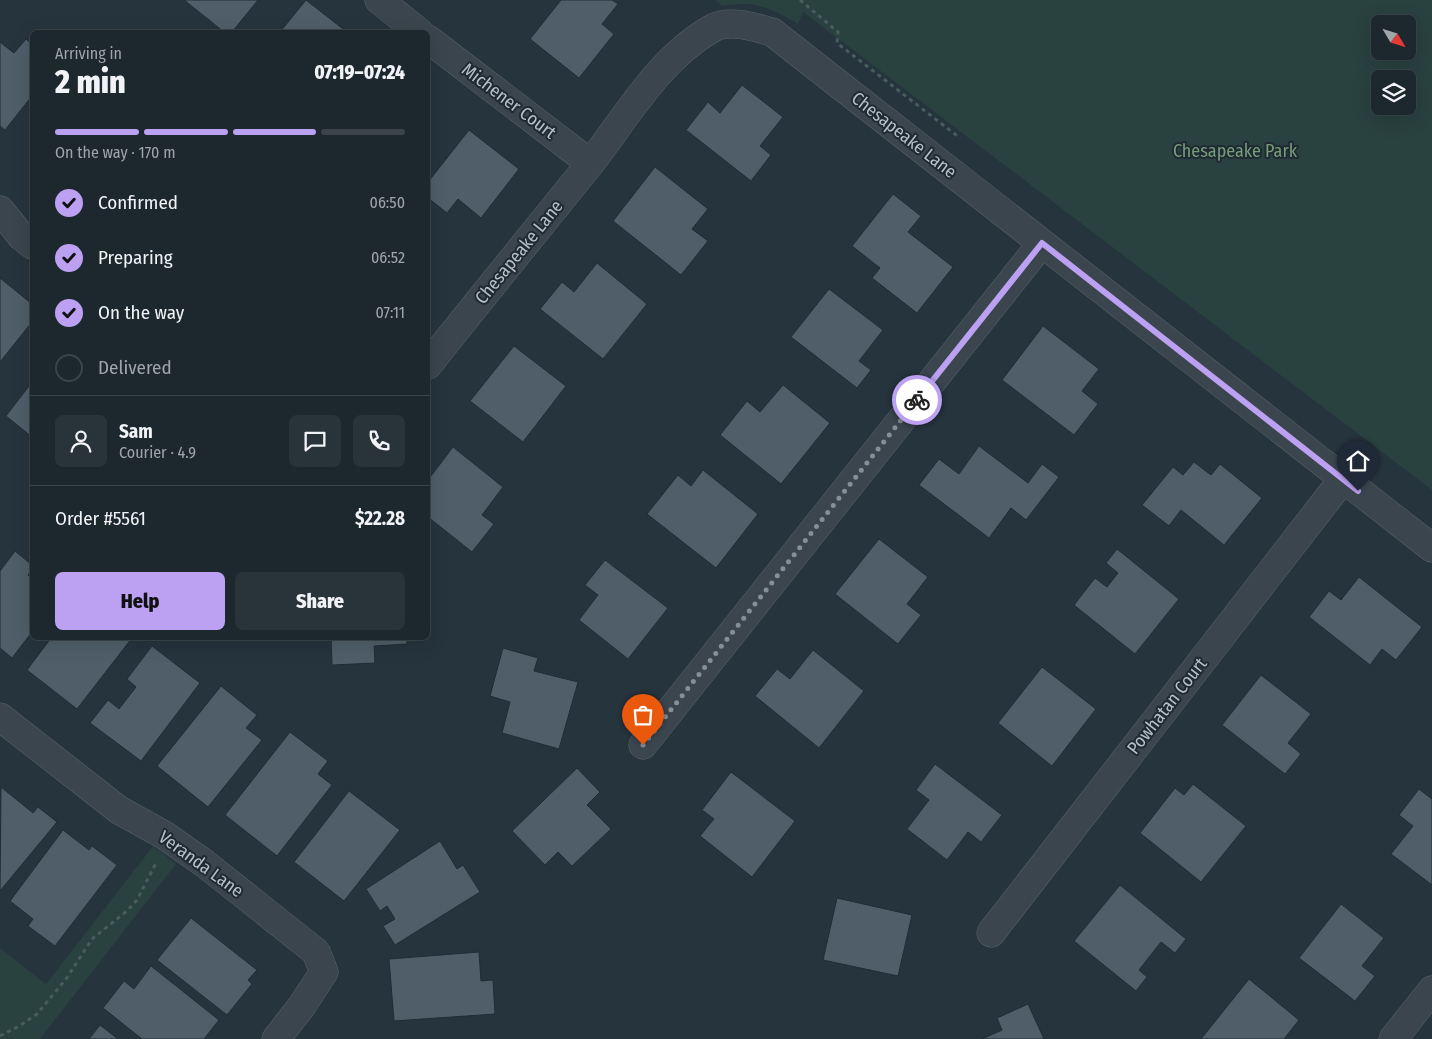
<!DOCTYPE html>
<meta charset="utf-8">
<style>
body{margin:0;font-family:"Fira Sans Condensed",sans-serif;background:#29333a;color:#f1f3f6;height:100vh;display:flex;flex-direction:column;font-size:19px;white-space:nowrap}
*{box-sizing:border-box;margin:0}
p{font-size:16px;color:#a0a5aa}
.icon{flex:none;width:28px;height:28px;fill:none;stroke:currentColor;stroke-width:2;stroke-linecap:round;stroke-linejoin:round}
.map{position:relative;flex:1;overflow:hidden}
.sheet{position:absolute;left:30px;top:30px;width:400px;height:610px;display:flex;flex-direction:column;background:#1c272e;border-radius:8px;box-shadow:0 5px 20px #0002,0 0 0 1px #3a444a}
.sheet>*{flex:none}
.needle{width:32px;rotate:128deg}
.fabs{position:absolute;left:1371px;top:15px;display:grid;gap:10px}
.fabs a{display:grid;place-items:center;width:45px;height:45px;border-radius:8px;background:#1c272e;box-shadow:0 5px 20px #0002,0 0 0 1px #3a444a;font-size:25px}
.pin{position:absolute;display:grid;place-items:center;width:42px;height:42px;color:#fff;margin:-51px -21px;border-radius:50% 50% 50% 0;rotate:-45deg;box-shadow:0 0 5px #0007}
.pin .icon{rotate:45deg}
.courier{position:absolute;display:grid;place-items:center;width:50px;height:50px;margin:-25px;border:4px solid #bca0f2;border-radius:50%;background:#fff;color:#222;box-shadow:0 1px 6px #0007}
.headline em{font-style:normal;font-weight:800}
.headline div{display:flex;flex-direction:column-reverse}
.headline{display:flex;align-items:center;justify-content:space-between;height:85px;padding:0 25px}
h1{font-size:32px;font-weight:800;line-height:38px}
.bar{display:grid;grid-template-columns:repeat(4,1fr);gap:8px 5px;align-content:center;height:60px;padding:0 25px}
.bar i{height:6px;border-radius:4px;background:#3a444a}
.bar .on{background:#bca0f2}
.bar p{grid-column:span 4}
.line{display:flex;align-items:center;gap:12px;padding:0 25px;border-top:1px solid #3a444a}
.line div{flex:1}
.round{display:grid;place-items:center;flex:none;width:52px;height:52px;border-radius:8px;background:#29333a}
ol{padding:0 25px;list-style:none}
li{display:flex;align-items:center;gap:15px;height:55px}
li p{margin-inline-start:auto}
li .icon{padding:5px;border-radius:50%;background:#bca0f2;color:#111;stroke-width:4}
li:last-child{color:#a0a5aa}
li i{width:28px;height:28px;border:2px solid #3a444a;border-radius:50%}
.primary-button{display:flex;gap:10px;margin-top:auto;padding:10px 25px}
.primary-button a{flex:1;height:58px;border-radius:8px;background:#bca0f2;color:#111;font-size:20px;font-weight:800;line-height:58px;text-align:center}
.primary-button a+a{background:#29333a;color:#f1f3f6}
.map>svg:first-child{display:block}
</style>
<div class="map">
<svg width="1432" height="1039" viewBox="0 0 1432 1039">
<rect width="100%" height="100%" fill="#26343e"/>
<path fill="#29413f" fill-rule="evenodd" d="M715 0H1432V490L803 12 798 24C770 8 755 0 722 6ZM1380 24H1408V51H1380ZM1380 79H1408V106H1380Z
M153 846 176 864 40 1039H0V948L46 984Z"/>
<path fill="#4f5e69" stroke="#212c35" d="M184 0H258L232 32H224Z
M306 0 347 32H280Z
M561 0H612L618 4 602 24 614 34 579 78 530 39Z
M26 39 32 44V96L5 130 0 126V42L14 53Z
M742 85 783 117 760 146 771 155 751 181 686 130 708 102 720 113Z
M469 130 519 169 481 218 458 199 447 213 428 198V182Z
M655 167 708 209 692 229 708 241 681 275 613 221Z
M893 194 921 216 908 232 953 267 917 313 872 278 880 268 852 246Z
M597 263 647 304 603 359 540 309 562 282 574 292Z
M0 278 32 304V322L0 362Z
M829 289 883 330 859 361 871 370 857 388 791 337Z
M1043 326 1099 369 1082 391 1098 404 1074 435 1002 380Z
M514 346 566 386 523 442 470 401Z
M32 382V437L6 416Z
M783 385 830 423 781 484 720 435 747 401 760 412Z
M979 446 1028 483 1042 464 1059 477 1026 520 1011 508 989 538 919 485 939 459 959 474Z
M453 447 503 487 482 515 494 524 472 552 428 517V480Z
M1194 462 1211 475 1220 464 1262 498 1224 545 1181 510 1169 526 1142 505 1173 467 1183 475Z
M703 470 758 514 716 568 647 514 678 475 691 486Z
M879 539 928 577 907 604 921 615 898 644 835 594Z
M1117 549 1179 599 1135 654 1074 605 1095 578 1107 587 1118 573 1106 563Z
M15 551 32 565V570L28 575 32 578V632L12 658 0 648V571Z
M605 560 668 608 628 659 579 620 598 595 585 585Z
M1359 577 1422 627 1396 660 1382 649 1370 665 1309 617 1329 591 1341 600Z
M51 638H132L77 709 27 670Z
M331 638H407V644L374 646 375 663 332 665Z
M152 646 200 683 141 761 90 723 108 700 119 709 136 687 127 679Z
M503 648 538 658 534 671 578 682 559 749 502 733 510 702 490 696Z
M813 650 864 691 819 748 755 696 777 669 790 679Z
M1042 667 1096 709 1052 766 998 723Z
M1261 675 1311 714 1288 743 1301 754 1285 774 1222 725Z
M221 686 257 715 246 728 262 740 208 807 157 766Z
M290 732 328 761 318 774 332 785 277 856 225 815Z
M935 764 1002 815 981 842 968 832 947 860 907 829 929 800 916 790Z
M577 768 600 792 587 805 611 829 572 866 558 852 545 865 512 831Z
M731 772 795 821 752 877 700 836 714 819 702 810Z
M1193 784 1246 826 1201 882 1140 833 1175 788 1184 795Z
M1 787 33 813 38 807 57 822 0 891Z
M1419 789 1432 799V885L1391 854 1413 826 1399 815Z
M349 791 400 830 344 901 294 862Z
M63 830 89 850 92 846 117 865 55 946 28 926 33 919 10 901Z
M440 841 457 869 463 865 480 892 395 945 383 926 395 919 387 906 380 911 366 889Z
M1120 885 1186 939 1175 953 1161 942 1139 970 1147 977 1136 991 1074 941Z
M837 898 912 915 898 976 823 960Z
M1341 904 1384 938 1362 966 1375 976 1355 1001 1299 958Z
M191 918 257 970 248 980 252 984 227 1015 157 960Z
M479 952 481 981 493 980 495 1014 394 1021 389 959Z
M151 966 219 1020 204 1039H142L103 1008 124 981 134 989Z
M1249 979 1299 1020 1284 1039H1201Z
M1028 1004 1044 1039H982L1002 1030 997 1018Z
M100 1025 118 1039H89Z"/>
<g fill="none" stroke-linecap="round" stroke-linejoin="round">
<defs>
<path id="street" d="M379 0 419 32
M428 39 590 163
M0 210 22 237 32 245
M428 365C481 298 535 232 589 165 626 118 659 58 713 28 729 19 755 27 772 32L1432 548
M0 717 119 810 164 835 204 863 316 952 324 972 301 1007 276 1039
M643 745 1042 243
M991 933 1343 479
M1393 1039 1432 990"/>
</defs>
<use href="#street" stroke="#58636c" stroke-width="29"/>
<path stroke="#485d5c" stroke-width="3" stroke-dasharray="4 4" stroke-linecap="butt" d="M800 0 838 32 837 43 960 138
M0 1036 21 1025 37 1014 66 979 92 939 127 911 137 900 157 861"/>
<use href="#street" stroke="#3a454e" stroke-width="28"/>
</g>
<g fill="none" stroke-linecap="round" stroke-linejoin="round">
<path stroke="#848f98" stroke-width="5" stroke-dasharray="0 9" d="M643 745 917 400"/>
<path stroke="#bca0f2" stroke-width="6" d="M917 400 1042 243 1358 491"/>
</g>
<g text-anchor="middle" stroke-width="4" stroke-linejoin="round" paint-order="stroke">
<g font-size="18" fill="#b6c0c9" stroke="#1f2a33">
<text transform="translate(509 101) rotate(37)" y="6">Michener Court</text>
<text transform="translate(904 135) rotate(38)" y="6">Chesapeake Lane</text>
<text transform="translate(519 252) rotate(-51)" y="6">Chesapeake Lane</text>
<text transform="translate(1167 706) rotate(-52)" y="6">Powhatan Court</text>
<text transform="translate(201 864) rotate(36)" y="6">Veranda Lane</text>
</g>
<g font-size="18" fill="#759e79" stroke="#1f2a33">
<text x="1235" y="157">Chesapeake Park</text>
</g>
</g>
</svg>
<div class="fabs">
<a><svg class="needle" viewBox="-14 -14 28 28"><path d="M0-13l5 13h-10z" fill="#e53935"/><path d="M0 13l5-13h-10z" fill="#a0a5aa"/></svg></a>
<a><svg class="icon" aria-label="layers" viewBox="0 0 24 24"><path d="M12 4l9 5-9 5-9-5zM3 14l9 5 9-5"/></svg></a>
</div>
<div class="pin" style="left:643px;top:745px;background:#ea580c"><svg class="icon" aria-label="bag" viewBox="0 0 24 24"><path d="M5 8h14l-1 12H6zM9 8a3 3 0 0 1 6 0"/></svg></div>
<div class="pin" style="left:1358px;top:491px;background:#1f2937"><svg class="icon" aria-label="home" viewBox="0 0 24 24"><path d="M3 11l9-7 9 7M6 9v11h12V9"/></svg></div>
<div class="courier" style="left:917px;top:400px"><svg class="icon" aria-label="bike" viewBox="0 0 24 24"><circle cx="6" cy="16" r="4"/><circle cx="18" cy="16" r="4"/><path d="M6 16l4-8h5l3 8M10 8l3 8H6M13 5h3"/></svg></div>
<section class="sheet">
<div class="headline"><div><h1>2 min</h1><p>Arriving in</p></div><em>07:19–07:24</em></div>
<div class="bar"><i class="on"></i><i class="on"></i><i class="on"></i><i></i><p>On the way · 170 m</p></div>
<ol>
<li><svg class="icon" aria-label="check" viewBox="0 0 24 24"><path d="M5 12l5 5 9-10"/></svg>Confirmed<p>06:50</p></li>
<li><svg class="icon" aria-label="check" viewBox="0 0 24 24"><path d="M5 12l5 5 9-10"/></svg>Preparing<p>06:52</p></li>
<li><svg class="icon" aria-label="check" viewBox="0 0 24 24"><path d="M5 12l5 5 9-10"/></svg>On the way<p>07:11</p></li>
<li><i></i>Delivered</li>
</ol>
<div class="line" style="height:90px"><a class="round"><svg class="icon" aria-label="person" viewBox="0 0 24 24"><circle cx="12" cy="8" r="4"/><path d="M4 21q1-7 8-7t8 7"/></svg></a><div><b>Sam</b><p>Courier · 4.9</p></div><a class="round"><svg class="icon" aria-label="chat" viewBox="0 0 24 24"><path d="M4 5h16v11H9l-5 4z"/></svg></a><a class="round"><svg class="icon" aria-label="phone" viewBox="0 0 24 24"><path d="M5 4h4l2 5-3 2q2 4 5 5l2-3 5 2v4C11 20 4 13 5 4z"/></svg></a></div>
<div class="line" style="height:65px"><div>Order #5561</div><b>$22.28</b></div>
<div class="primary-button"><a>Help</a><a>Share</a></div>
</section>
</div>
